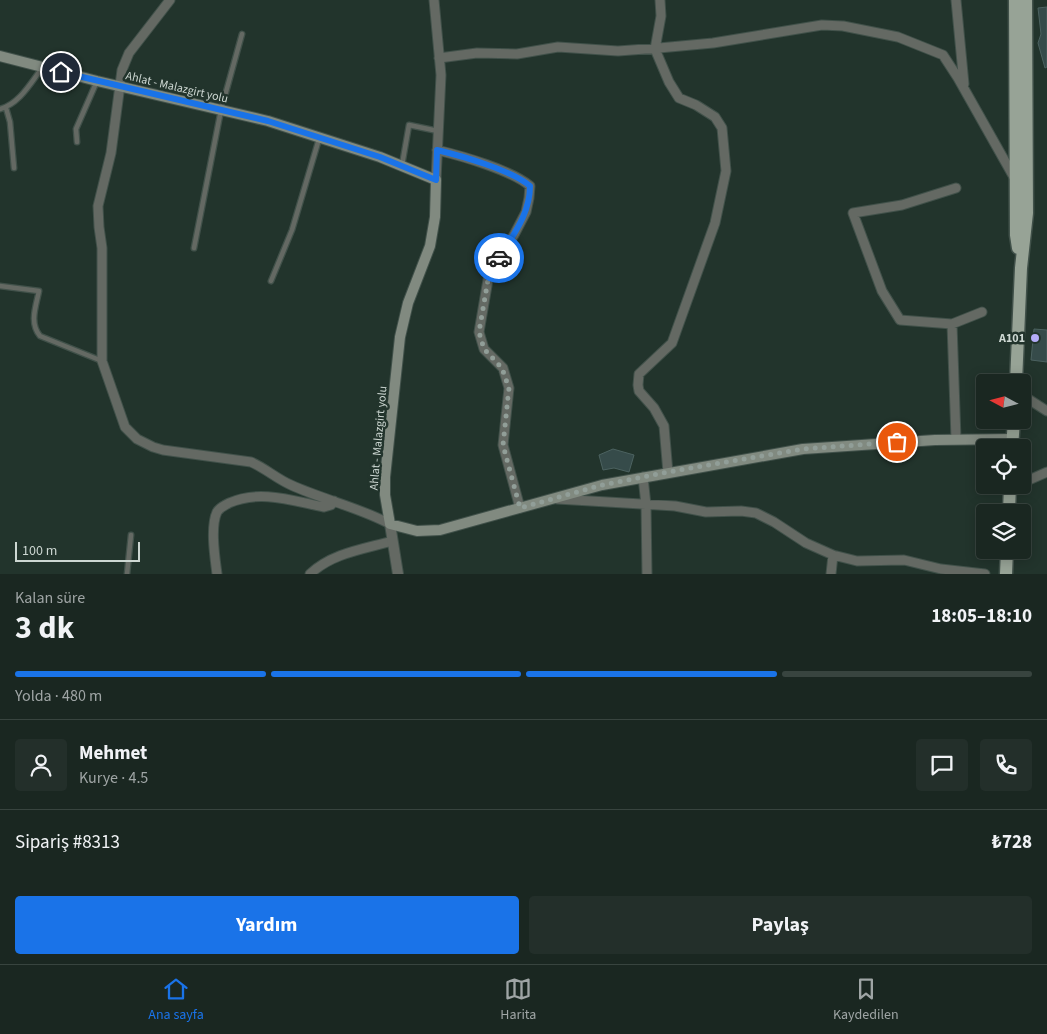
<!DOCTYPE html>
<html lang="tr">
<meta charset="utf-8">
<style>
body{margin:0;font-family:"Source Sans 3",sans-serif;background:#232f2a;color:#f1f3f6;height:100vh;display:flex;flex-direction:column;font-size:19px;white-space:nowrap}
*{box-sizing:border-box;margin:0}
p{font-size:16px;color:#9fa5a5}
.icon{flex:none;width:28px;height:28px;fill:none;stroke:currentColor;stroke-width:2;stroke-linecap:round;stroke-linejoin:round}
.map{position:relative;height:574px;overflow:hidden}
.panel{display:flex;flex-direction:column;background:#1a2721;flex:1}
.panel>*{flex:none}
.needle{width:32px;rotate:277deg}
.buttons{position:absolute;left:976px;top:374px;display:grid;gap:10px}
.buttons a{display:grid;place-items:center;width:55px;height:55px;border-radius:5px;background:#1a2721;box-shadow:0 2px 12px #0003,0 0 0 1px #38443f;font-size:25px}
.scale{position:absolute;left:15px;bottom:12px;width:125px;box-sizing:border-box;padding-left:5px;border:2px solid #cdd7d2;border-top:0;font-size:14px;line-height:18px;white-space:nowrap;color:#cdd7d2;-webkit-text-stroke:4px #22342c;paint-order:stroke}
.pin{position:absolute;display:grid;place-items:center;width:42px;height:42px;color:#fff;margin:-21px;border:2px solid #fff;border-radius:50%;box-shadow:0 1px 5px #0007}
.courier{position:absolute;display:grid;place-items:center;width:50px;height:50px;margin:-25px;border:4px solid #1a73e8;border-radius:50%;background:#fff;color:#222;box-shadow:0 1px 6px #0007}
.headline em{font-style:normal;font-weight:700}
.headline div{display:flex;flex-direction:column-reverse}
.headline{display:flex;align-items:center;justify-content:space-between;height:85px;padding:0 15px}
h1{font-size:32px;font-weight:700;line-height:38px}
.bar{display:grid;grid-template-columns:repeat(4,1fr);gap:8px 5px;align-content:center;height:60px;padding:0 15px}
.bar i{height:6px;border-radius:4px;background:#38443f}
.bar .selected{background:#1a73e8}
.bar p{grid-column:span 4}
.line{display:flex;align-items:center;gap:12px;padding:0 15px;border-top:1px solid #38443f}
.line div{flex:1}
.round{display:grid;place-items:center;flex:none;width:52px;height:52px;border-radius:5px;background:#232f2a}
.cta{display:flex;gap:10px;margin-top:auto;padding:10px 15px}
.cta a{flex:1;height:58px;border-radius:5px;background:#1a73e8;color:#fff;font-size:20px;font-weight:700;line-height:58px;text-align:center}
.cta a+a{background:#232f2a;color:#f1f3f6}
.tab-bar{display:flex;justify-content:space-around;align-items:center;height:70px;border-top:1px solid #38443f;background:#1a2721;font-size:14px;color:#9fa5a5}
.tab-bar a{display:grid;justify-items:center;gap:2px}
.tab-bar .selected{color:#1a73e8}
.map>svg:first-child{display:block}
</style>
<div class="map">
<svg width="1047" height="574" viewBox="0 0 1047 574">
<rect width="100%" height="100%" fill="#22342c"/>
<path fill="#364b4a" stroke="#4c6260" d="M1047 7V67L1045 68 1038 43 1041 34 1038 8Z
M1034 329 1047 330V362L1031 360Z
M613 449 634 455 629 472 614 468 603 470 599 455Z"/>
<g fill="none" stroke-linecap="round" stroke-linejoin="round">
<defs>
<path id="service" d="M6 108 10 122 14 168
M0 109C19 104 30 84 42 68
M77 142 76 129 97 81
M402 165 409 125 438 131
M194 248 221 110 242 34
M271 281 292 230 319 139
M0 286 39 291C36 306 29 323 40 336L102 361
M127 574 131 535"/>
<path id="minor" d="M170 0 129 53 122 70 111 153 98 206 99 227 102 248V361L125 427 137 439 153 447 163 450 251 462C265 468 277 479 291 485 324 500 358 507 390 524
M434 0 441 75 436 180
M660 0 661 16 655 49 669 82 679 98 696 105 715 117 722 128 726 171 715 223 672 343 639 374 638 385 639 391 654 408 664 426 668 473
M956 0 964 84
M439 58 477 53 517 54 558 47 618 51 659 48 713 43 822 25 843 26 898 37 943 55 958 78 1015 179
M437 150C462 156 511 170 530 186L529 198 526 212 514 235 489 274 479 332 484 349 503 368 509 388 503 445 520 508
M956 188 902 205 853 213 882 291 900 320 952 324 982 312
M952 324 956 439
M1022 395 1047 411
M643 477 646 505 647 574
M1022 483 1047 472
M557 499 675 506 706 512 741 511 756 513 774 522 806 543 833 555 857 561 904 560 941 569 985 574
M217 574C215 558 210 527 217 512 220 507 224 506 229 503 260 489 293 501 324 507L331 505 334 501
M310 574C332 553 364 549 392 541
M831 574 833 555"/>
<path id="tertiary" d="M390 524 398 574"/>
<path id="secondary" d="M0 56 97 81 268 121 380 157 436 180 435 217 430 246 408 303 400 337 385 477V495L390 524 417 531 440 530 602 485 803 449 935 440 1013 439"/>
<path id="primary" d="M1015 0 1016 235 1018 248
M1016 382 1021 268 1027 213 1026 0
M1012 448 1014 420
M1009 512 1010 485
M1006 574 1007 550"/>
</defs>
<use href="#service" stroke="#41514a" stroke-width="7"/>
<use href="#minor" stroke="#41514a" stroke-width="11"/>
<use href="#tertiary" stroke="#41514a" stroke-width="12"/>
<use href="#secondary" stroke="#41514a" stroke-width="12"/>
<use href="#primary" stroke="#41514a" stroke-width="15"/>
<use href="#service" stroke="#646963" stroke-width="4.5"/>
<use href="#minor" stroke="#646963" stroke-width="9"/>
<use href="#tertiary" stroke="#646963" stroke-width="10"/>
<use href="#secondary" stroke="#818a80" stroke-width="10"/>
<use href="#primary" stroke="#97a396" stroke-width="12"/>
</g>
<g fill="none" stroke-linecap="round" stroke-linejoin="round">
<path stroke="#919e98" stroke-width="5" stroke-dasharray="0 9" d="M499 258 489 274 479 332 484 349 502 368 509 388 503 445 520 508 602 485 668 472 803 449 897 442"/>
<path stroke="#1a73e8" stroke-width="6" d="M61 72 268 121 380 157 436 180 437 150C462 156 511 170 530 186 530 214 513 235 499 258"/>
</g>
<circle fill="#b4acf9" stroke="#22342c" stroke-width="2" cx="1035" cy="338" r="5"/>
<g text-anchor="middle" stroke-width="5" stroke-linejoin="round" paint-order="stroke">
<g font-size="12" fill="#cdd7d2" stroke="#22342c">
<text transform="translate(177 87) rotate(13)" y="4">Ahlat - Malazgirt yolu</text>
<text transform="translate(378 438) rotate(-85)" y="4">Ahlat - Malazgirt yolu</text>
</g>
<g font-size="12" font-weight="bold" fill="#cdd7d2" stroke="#22342c" text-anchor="end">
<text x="1025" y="342">A101</text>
</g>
</g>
</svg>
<div class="buttons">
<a><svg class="needle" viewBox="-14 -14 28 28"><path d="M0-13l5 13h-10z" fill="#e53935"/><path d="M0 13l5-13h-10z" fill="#9fa5a5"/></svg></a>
<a><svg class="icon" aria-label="locate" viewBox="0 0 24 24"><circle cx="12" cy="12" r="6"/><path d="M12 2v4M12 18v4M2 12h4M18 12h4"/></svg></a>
<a><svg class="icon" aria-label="layers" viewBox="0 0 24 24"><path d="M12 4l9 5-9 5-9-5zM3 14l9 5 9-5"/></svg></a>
</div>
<div class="scale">100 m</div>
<div class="pin" style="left:897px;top:442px;background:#ea580c"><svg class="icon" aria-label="bag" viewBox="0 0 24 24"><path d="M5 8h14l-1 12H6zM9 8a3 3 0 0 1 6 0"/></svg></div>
<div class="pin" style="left:61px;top:72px;background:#1f2937"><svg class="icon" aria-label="home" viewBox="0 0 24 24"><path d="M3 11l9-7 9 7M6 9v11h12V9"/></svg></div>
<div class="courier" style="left:499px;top:258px"><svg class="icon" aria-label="car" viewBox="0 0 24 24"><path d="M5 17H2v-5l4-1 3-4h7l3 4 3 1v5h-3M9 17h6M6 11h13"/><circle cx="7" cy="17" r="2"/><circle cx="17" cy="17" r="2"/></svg></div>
</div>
<section class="panel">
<div class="headline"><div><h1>3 dk</h1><p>Kalan süre</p></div><em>18:05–18:10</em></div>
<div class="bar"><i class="selected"></i><i class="selected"></i><i class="selected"></i><i></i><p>Yolda · 480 m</p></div>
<div class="line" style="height:90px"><a class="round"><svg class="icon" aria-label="person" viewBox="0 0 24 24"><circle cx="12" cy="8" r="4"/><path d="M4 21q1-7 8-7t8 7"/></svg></a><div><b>Mehmet</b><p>Kurye · 4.5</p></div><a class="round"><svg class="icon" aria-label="chat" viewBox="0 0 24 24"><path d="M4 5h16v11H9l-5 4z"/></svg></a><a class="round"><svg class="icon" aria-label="phone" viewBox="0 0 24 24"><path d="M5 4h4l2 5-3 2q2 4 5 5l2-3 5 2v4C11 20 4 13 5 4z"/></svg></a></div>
<div class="line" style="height:65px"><div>Sipariş #8313</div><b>₺728</b></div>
<div class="cta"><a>Yardım</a><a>Paylaş</a></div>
</section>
<nav class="tab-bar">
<a class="selected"><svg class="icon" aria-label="home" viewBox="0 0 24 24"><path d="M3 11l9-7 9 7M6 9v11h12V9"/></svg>Ana sayfa</a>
<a><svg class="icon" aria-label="map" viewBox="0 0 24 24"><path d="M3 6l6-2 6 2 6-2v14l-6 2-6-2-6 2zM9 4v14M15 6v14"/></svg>Harita</a>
<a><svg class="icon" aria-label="saved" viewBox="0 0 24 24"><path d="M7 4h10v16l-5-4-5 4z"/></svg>Kaydedilen</a>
</nav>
